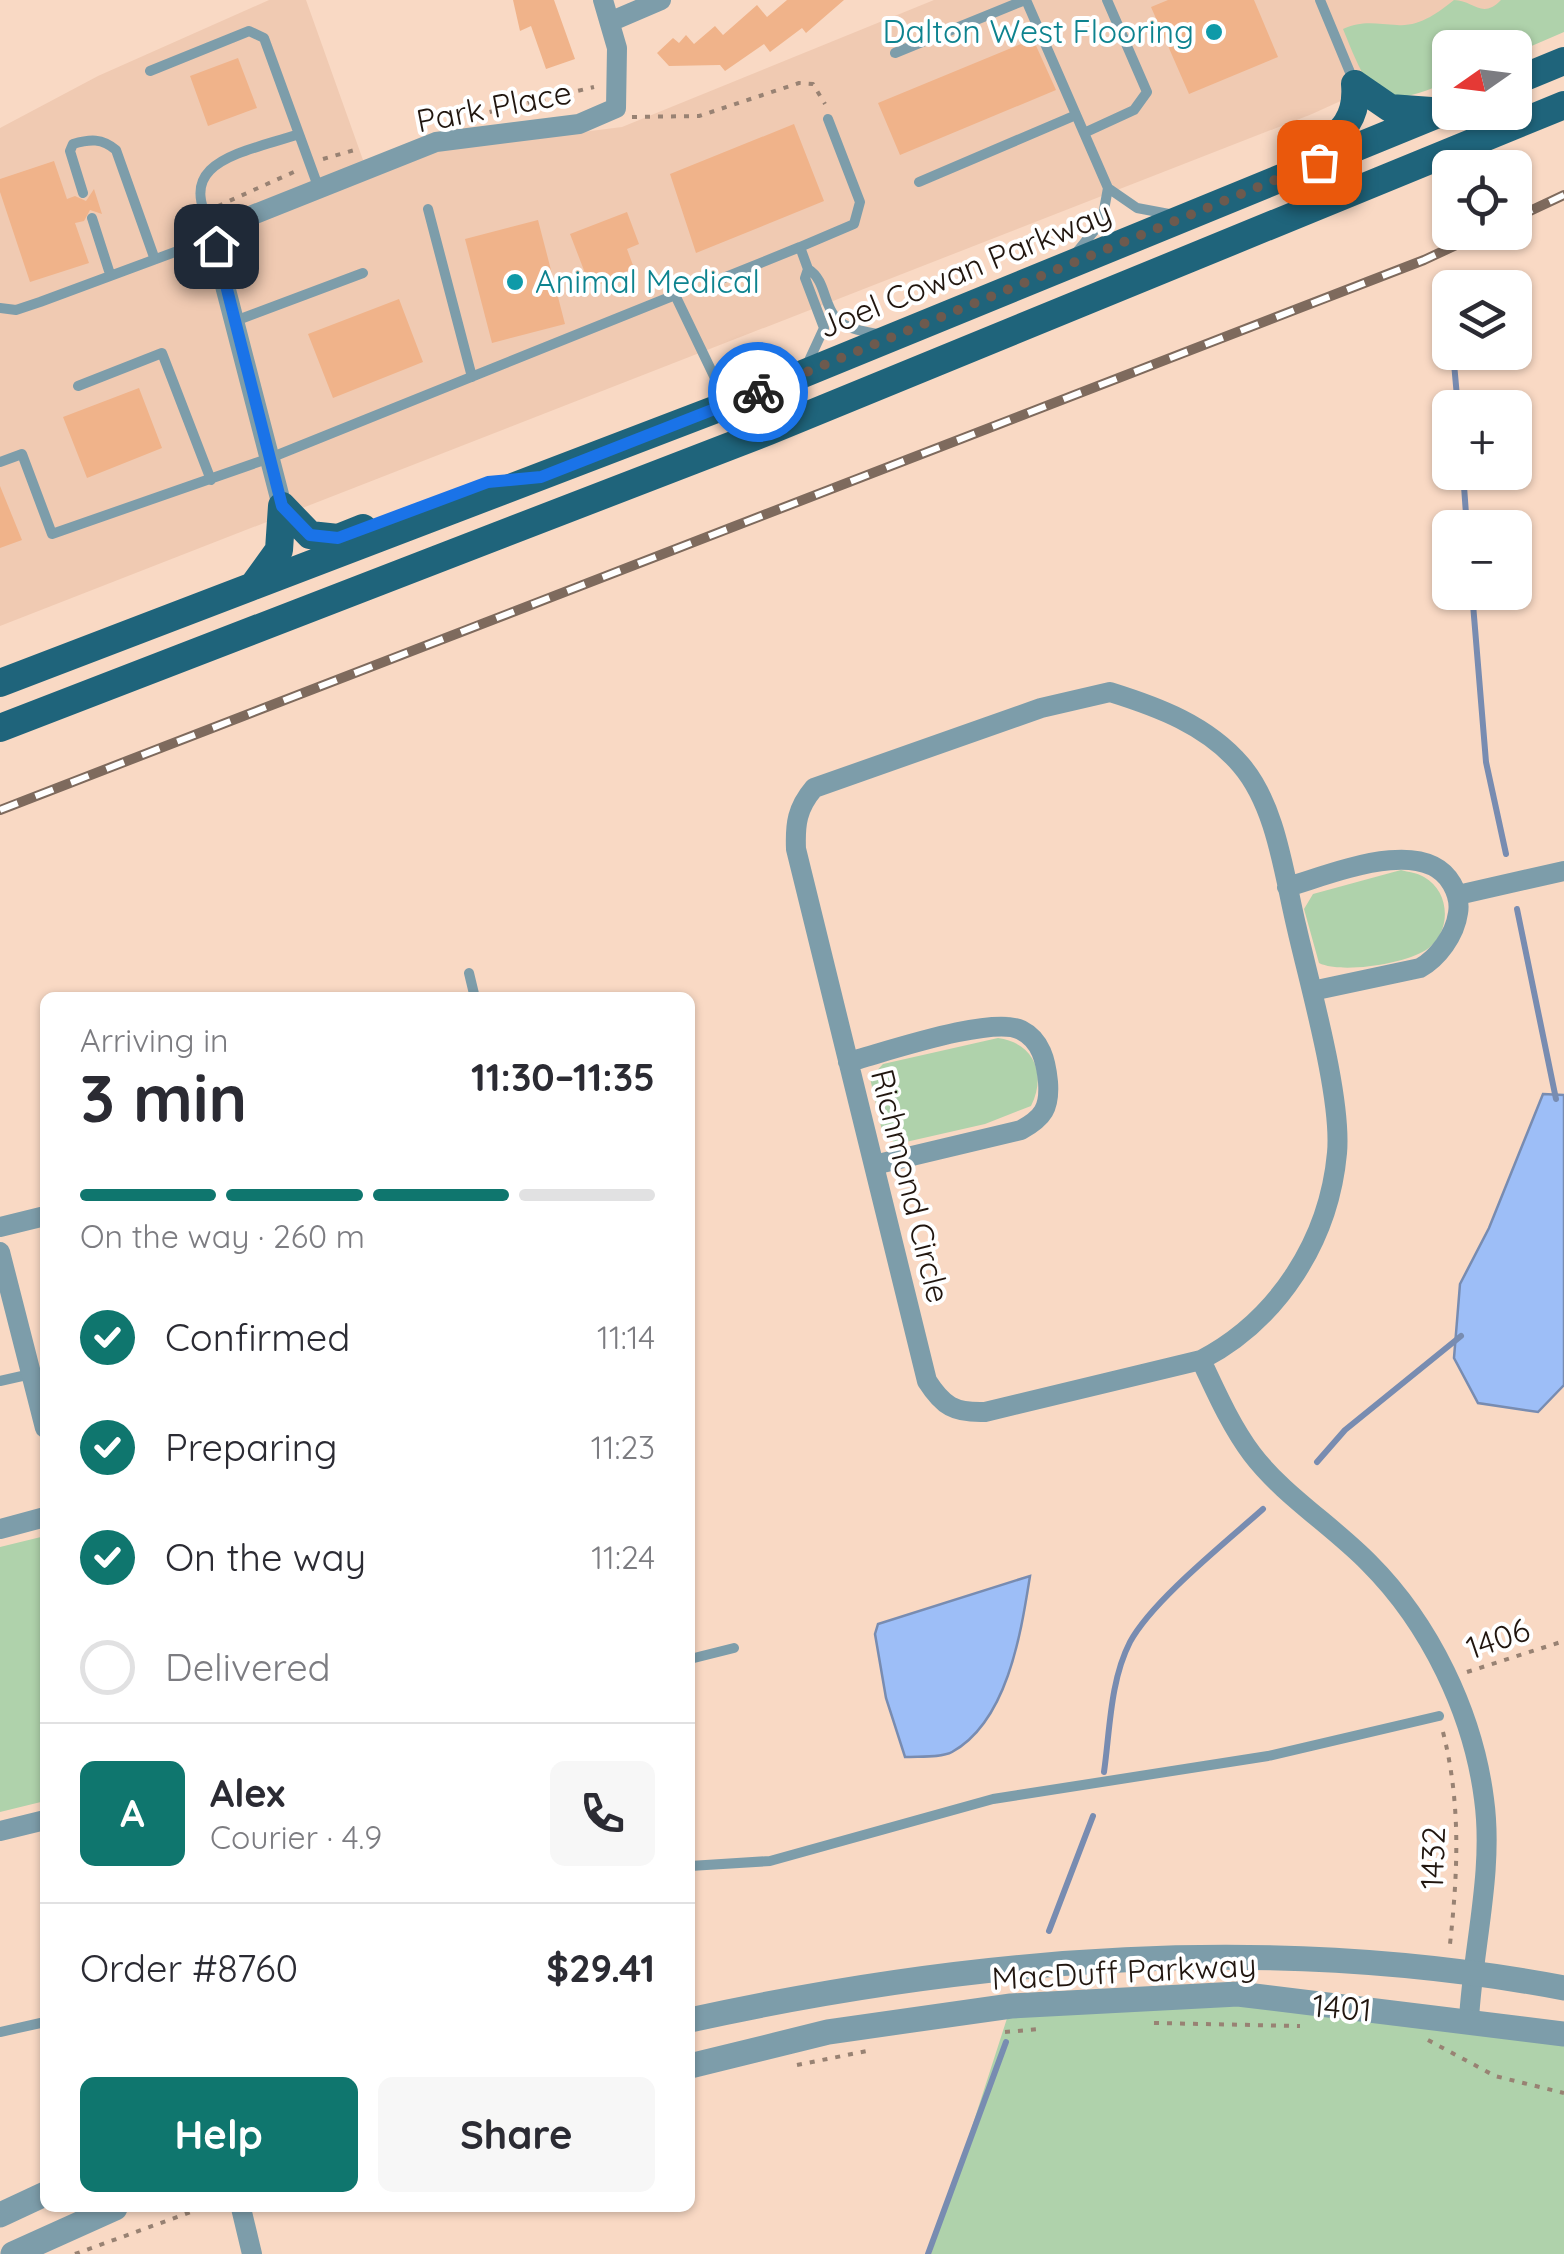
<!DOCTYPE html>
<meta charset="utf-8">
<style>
body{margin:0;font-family:Quicksand,sans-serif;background:#f7f7f7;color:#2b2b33;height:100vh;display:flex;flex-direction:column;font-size:38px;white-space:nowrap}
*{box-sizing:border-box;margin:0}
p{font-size:32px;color:#7c7c81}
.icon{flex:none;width:55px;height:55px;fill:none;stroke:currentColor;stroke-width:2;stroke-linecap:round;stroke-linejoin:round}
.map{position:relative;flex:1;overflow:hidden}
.side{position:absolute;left:40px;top:992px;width:655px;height:1220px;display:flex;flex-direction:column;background:#fff;border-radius:15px;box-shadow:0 2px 8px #0004}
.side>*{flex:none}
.needle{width:65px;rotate:256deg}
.tools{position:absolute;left:1432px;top:30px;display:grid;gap:20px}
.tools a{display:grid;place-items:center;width:100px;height:100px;border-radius:15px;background:#fff;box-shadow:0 2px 8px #0004;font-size:50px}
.pin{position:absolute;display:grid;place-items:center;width:85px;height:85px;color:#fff;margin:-42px;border-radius:20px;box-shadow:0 5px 15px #0006}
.courier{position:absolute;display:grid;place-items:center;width:100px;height:100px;margin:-50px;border:8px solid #1a73e8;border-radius:50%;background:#fff;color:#222;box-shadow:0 2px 12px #0007}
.summary em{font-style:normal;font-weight:700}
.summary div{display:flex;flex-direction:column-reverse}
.summary{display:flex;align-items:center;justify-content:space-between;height:170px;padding:0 40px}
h1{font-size:65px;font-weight:700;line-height:75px}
.bar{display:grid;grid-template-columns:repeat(4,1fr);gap:15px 10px;align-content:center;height:120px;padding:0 40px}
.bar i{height:12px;border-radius:8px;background:#e1e1e2}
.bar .on{background:#0f766e}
.bar p{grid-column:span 4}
.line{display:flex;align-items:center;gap:25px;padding:0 40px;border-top:2px solid #e1e1e2}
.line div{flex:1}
.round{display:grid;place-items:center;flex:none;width:105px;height:105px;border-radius:15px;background:#f7f7f7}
ol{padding:0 40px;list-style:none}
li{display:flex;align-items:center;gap:30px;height:110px}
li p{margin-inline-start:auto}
li .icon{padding:10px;border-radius:50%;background:#0f766e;color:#fff;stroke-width:4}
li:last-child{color:#7c7c81}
li i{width:55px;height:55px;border:5px solid #e1e1e2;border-radius:50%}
.button{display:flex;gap:20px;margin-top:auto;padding:20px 40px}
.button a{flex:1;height:115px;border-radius:15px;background:#0f766e;color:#fff;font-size:40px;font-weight:700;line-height:115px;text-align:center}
.button a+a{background:#f7f7f7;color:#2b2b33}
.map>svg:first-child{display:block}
</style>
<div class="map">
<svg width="1564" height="2254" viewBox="0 0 1564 2254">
<rect width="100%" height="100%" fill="#f9d9c4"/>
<path fill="#f0cab2" d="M269 0H306L363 160 622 127 934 0H1563L1312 114 0 626V128L98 76Z"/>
<path fill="#afd2ab" d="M1454 0C1473 0 1482 20 1501 0H1564V32L1515 53V48H1450V81C1377 113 1371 98 1343 29 1362 20 1377 24 1397 25 1419 27 1438 13 1454 0Z
M1401 870C1408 872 1418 873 1424 877 1451 892 1452 933 1426 950 1404 964 1341 974 1319 963L1304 909 1313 894Z
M998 1038C1034 1043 1047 1074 1031 1106L985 1124 897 1144 883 1135 870 1078 883 1064Z
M45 1536V1801L0 1812V1547Z
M1238 1994 1564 2038V2254H931L1011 2006Z"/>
<path fill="#9dbef7" stroke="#788cb1" stroke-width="2.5" d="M1543 1094 1564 1095V1385L1538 1412 1478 1403 1454 1358 1460 1284 1489 1228Z
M1030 1576C1021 1632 1008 1721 952 1752 941 1758 918 1756 905 1757L886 1698 875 1634 878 1624Z"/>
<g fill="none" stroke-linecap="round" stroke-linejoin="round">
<path stroke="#788cb1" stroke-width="6" d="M1447 282 1450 314
M1453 352 1458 408
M1463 472 1467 528
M1472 592 1486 762 1506 854
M1517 909 1556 1099
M1317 1462 1345 1430 1461 1336
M1104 1772C1110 1730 1110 1681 1130 1642 1152 1601 1226 1542 1263 1509
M1049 1931 1093 1816
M928 2254 1006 2042"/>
</g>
<path fill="#f0b38a" d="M513 0H554L575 59 546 69 531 26 520 31Z
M787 0H844L806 33 802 28 770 52 764 44 725 71 720 65 669 66 657 53 673 38 679 43 686 35 694 44 715 26 723 35 757 5 767 17Z
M1168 0H1254L1278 57 1189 94 1151 7Z
M1033 39 1056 90 900 155 878 103Z
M238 58 257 108 208 126 190 76Z
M794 124 824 201 696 253 670 174Z
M54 161 67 199 75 196 86 201 94 189 102 214 90 210 84 221 75 223 89 263 30 282 0 192V179Z
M627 212 639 244 627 249 634 268 615 276 617 281 590 286 570 234Z
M538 220 565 324 492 343 465 239Z
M399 299 423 362 333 398 308 334Z
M139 388 162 448 87 478 63 417Z
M0 486 22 540 0 548Z"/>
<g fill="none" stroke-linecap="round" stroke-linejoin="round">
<path stroke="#988273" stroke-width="4" stroke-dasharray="5 8" stroke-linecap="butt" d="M477 115 594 87
M632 117 699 116 799 83 813 84 825 104
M323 159 358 149
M218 206 296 171
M1467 1672 1564 1641
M1443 1732C1461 1803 1458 1871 1450 1944L1445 1948
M1154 2023 1300 2026
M1005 2032 1040 2029
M1428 2040 1495 2076 1564 2093
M797 2065 867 2051
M75 2254 202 2208"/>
<path stroke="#7d9daa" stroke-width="10" d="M1026 0 1108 188 1137 208 1169 214
M1320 0 1354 82
M895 53 1025 0
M150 71 249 31 264 38 319 189
M1084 133 1134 110 1147 92 1107 0
M919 182 1076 115
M83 193 70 151 73 144C90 139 102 138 116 150L154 257
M428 209 472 377
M92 218 110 274
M1077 252 1102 221 1108 188
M808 269 800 247 854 224 860 202 828 119
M716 281 800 247
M0 308 16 310 40 302 218 236C165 161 243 153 299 134
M235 321 363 273
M806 367 824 328 805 278 808 269C826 280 823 304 836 318 846 330 868 332 882 335
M78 386 162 353 211 480
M0 462 22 454 52 534 270 458 675 295 726 401
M469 973 475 998
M0 1381 31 1374
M690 1659 734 1648
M690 1866 770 1861 993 1799 1268 1756 1439 1716
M0 2032 45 2022"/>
<path stroke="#7d9daa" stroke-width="20" d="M612 21 661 0
M282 506 217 255 218 236 245 218 436 142 579 124 616 108 617 48 603 0
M1110 692C1158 707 1207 725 1241 765 1277 807 1284 876 1297 929 1310 986 1342 1098 1337 1153 1329 1240 1279 1319 1201 1360L985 1412C954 1413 943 1406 927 1381L796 849C795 824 797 808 814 788L1041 708Z
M1287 887C1330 875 1424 834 1452 884 1457 893 1460 902 1458 913 1455 935 1438 958 1420 968L1312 991
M1458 895 1564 871
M848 1062C883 1053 992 1015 1021 1030 1041 1040 1046 1061 1048 1082 1050 1108 1043 1118 1021 1130L874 1165
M0 1227 45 1216
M0 1252 45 1428
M1201 1360C1216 1392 1231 1426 1252 1454 1283 1495 1333 1526 1369 1563 1430 1624 1473 1713 1484 1799 1494 1871 1473 1947 1469 2019
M0 1529 45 1517
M0 1831 45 1820
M241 2208 252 2254"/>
<path stroke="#7d9daa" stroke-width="25" d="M690 2020C977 1957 1273 1933 1564 1988
M690 2066 828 2032 1011 2006 1238 1994 1564 2034
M0 2215 45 2194
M13 2254 115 2208"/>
<path stroke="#1f647b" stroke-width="28" d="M1515 81 1564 61
M1355 84 1390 108 1431 111
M1317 151C1343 132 1358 118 1355 84
M282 506 310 535 338 538 363 528
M253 586 279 550 282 506
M0 683 727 405 1450 109
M0 728 769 431 1564 105"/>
<defs>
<path id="rail" d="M1515 218 1564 195
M0 810 1424 260 1484 232"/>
</defs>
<use href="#rail" stroke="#7e6a5d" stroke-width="10"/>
<use href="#rail" stroke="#fff" stroke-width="6" stroke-dasharray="19" stroke-linecap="butt"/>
</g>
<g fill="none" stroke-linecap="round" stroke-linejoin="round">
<path stroke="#6d5a4e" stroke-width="10" stroke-dasharray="0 18" d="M758 392 1319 162"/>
<path stroke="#1a73e8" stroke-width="12" d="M216 246 282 506 310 535 338 538 488 482 541 477 758 392"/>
</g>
<g fill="#0f9aa8" stroke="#fff" stroke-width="4">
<circle cx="1214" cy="32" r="10"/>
<circle cx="515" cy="282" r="10"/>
</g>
<g text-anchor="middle" stroke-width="8" stroke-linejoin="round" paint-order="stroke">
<g font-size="32" fill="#0d838f" stroke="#fff" text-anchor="end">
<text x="1194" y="43">Dalton West Flooring</text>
<text x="535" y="293" text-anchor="start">Animal Medical</text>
</g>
<g font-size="32" fill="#21160f" stroke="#fff">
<text transform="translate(494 107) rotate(-11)" y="11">Park Place</text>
<text transform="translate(965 270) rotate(-22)" y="11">Joel Cowan Parkway</text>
<text transform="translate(910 1186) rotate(76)" y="11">Richmond Circle</text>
<text transform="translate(1498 1639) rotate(-19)" y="11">1406</text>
<text transform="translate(1433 1858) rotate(-88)" y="11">1432</text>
<text transform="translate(1124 1972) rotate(-3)" y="11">MacDuff Parkway</text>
<text transform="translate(1342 2008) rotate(5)" y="11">1401</text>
</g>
</g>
</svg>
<div class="tools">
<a><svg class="needle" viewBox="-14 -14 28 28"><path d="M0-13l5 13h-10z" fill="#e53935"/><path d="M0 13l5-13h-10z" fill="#7c7c81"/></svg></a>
<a><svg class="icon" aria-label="locate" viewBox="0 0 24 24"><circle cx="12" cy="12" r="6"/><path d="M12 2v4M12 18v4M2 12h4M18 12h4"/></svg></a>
<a><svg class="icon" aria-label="layers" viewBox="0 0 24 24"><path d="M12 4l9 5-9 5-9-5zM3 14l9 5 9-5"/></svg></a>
<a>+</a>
<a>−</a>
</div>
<div class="pin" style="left:1319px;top:162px;background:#ea580c"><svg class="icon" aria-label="bag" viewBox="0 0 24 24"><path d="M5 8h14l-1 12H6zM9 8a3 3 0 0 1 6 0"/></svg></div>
<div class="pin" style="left:216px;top:246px;background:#1f2937"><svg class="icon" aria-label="home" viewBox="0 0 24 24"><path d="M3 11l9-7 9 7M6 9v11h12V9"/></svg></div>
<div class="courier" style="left:758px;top:392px"><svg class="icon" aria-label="bike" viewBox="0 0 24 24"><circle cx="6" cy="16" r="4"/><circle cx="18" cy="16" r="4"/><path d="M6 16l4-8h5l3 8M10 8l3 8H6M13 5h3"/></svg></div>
<section class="side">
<div class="summary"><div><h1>3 min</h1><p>Arriving in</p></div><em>11:30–11:35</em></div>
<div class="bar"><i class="on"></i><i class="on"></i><i class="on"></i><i></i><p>On the way · 260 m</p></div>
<ol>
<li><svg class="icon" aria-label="check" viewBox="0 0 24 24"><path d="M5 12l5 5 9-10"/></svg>Confirmed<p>11:14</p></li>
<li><svg class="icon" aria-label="check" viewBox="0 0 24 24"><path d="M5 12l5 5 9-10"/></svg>Preparing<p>11:23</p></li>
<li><svg class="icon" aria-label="check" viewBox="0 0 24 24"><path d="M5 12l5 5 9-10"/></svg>On the way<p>11:24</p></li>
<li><i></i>Delivered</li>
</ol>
<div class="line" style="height:180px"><b class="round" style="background:#0f766e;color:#fff">A</b><div><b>Alex</b><p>Courier · 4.9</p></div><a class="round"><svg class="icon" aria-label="phone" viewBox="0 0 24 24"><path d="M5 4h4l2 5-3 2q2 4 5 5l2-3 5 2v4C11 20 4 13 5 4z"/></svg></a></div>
<div class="line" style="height:130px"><div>Order #8760</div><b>$29.41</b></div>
<div class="button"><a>Help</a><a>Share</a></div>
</section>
</div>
